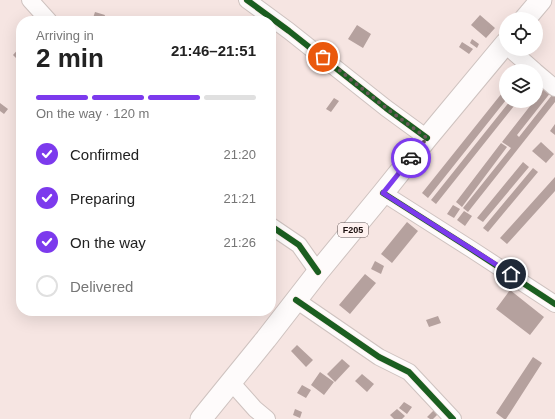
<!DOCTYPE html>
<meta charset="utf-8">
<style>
body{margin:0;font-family:Helvetica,sans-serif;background:#f2f2f2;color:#222;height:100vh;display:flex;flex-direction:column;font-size:15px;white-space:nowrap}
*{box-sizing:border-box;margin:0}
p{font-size:13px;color:#767676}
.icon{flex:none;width:22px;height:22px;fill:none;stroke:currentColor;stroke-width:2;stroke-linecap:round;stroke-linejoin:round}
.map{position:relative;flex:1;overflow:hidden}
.drawer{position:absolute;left:16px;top:16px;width:260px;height:300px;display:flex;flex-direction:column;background:#fff;border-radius:16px;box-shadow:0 4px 16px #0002}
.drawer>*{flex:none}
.controls{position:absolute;left:499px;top:12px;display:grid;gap:8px}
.controls a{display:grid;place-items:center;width:44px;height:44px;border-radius:50%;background:#fff;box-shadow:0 4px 16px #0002;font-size:20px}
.pin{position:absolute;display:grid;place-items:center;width:34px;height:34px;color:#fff;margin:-17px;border:2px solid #fff;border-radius:50%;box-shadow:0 1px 4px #0007}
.courier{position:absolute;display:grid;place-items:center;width:40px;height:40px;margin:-20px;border:3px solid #7c3aed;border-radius:50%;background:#fff;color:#222;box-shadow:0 1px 5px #0007}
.overview em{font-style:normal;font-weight:700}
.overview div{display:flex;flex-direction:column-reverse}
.overview{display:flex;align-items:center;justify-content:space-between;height:68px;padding:0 20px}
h1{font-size:26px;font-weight:700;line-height:30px}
.bar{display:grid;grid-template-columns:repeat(4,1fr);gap:6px 4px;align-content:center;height:48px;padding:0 20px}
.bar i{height:5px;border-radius:3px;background:#e0e0e0}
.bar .active{background:#7c3aed}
.bar p{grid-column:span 4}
ol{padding:0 20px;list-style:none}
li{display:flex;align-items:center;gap:12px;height:44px}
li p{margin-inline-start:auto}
li .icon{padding:4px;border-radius:50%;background:#7c3aed;color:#fff;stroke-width:4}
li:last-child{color:#767676}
li i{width:22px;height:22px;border:2px solid #e0e0e0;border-radius:50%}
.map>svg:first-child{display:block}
</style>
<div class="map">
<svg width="555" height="419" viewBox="0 0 555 419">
<rect width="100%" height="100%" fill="#f6e5e2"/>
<path fill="#b5a19e" d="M95 12 105 15 103 21H92Z
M480 15 495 28 486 38 471 25Z
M106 16 115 20V21H104Z
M357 25 371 34 363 48 348 39Z
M472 39 479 44 477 48 470 43Z
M462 42 473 49 469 54 459 47Z
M21 46V63L13 55Z
M545 87 551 92 517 135 519 137 552 95 555 97V102L468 212 463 208 511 148 502 142 534 101H536V98Z
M506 88V100L428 198 422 193Z
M334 98 339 101 331 112 326 109Z
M510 101H518L436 204 431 200Z
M0 103 8 109 4 114 0 111Z
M555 124V135L550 131Z
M541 142 554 154 546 163 532 151Z
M501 143 507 147 462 207 456 202Z
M523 162 529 167 483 222 477 218Z
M533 168 538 172 488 232 483 228Z
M555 177V191L507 244 500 238Z
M453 205 460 209 454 218 447 214Z
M464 211 472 216 465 226 457 220Z
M407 222 418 231 392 263 381 254Z
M375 261 384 266 381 274 371 269Z
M365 274 376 283 350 314 339 305Z
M510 290 544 317 530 335 496 309Z
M438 316 441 323 429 327 426 320Z
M297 345 313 360 306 367 291 351Z
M533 357 542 363 506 419H504L496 413Z
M342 359 350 366 335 382 327 374Z
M320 372 334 382 324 395 311 385Z
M362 374 374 384 367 392 355 381Z
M302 385 311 390 306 398 297 393Z
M404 402 412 407 407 414 399 408Z
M436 408 440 412 433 419H430L427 417Z
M295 409 302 412 300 418 293 415Z
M397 409 405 416 402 419H394L390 415Z"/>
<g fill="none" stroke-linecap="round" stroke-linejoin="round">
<defs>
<path id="minor" d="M30 0 49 21
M247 0 289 31 386 108 427 138
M510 49 535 71
M536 72 555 88
M383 193 471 249 555 304
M271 226 299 245 318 272
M296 300 379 357 409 372 453 419
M231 382 255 409 267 419"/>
<path id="major" d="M525 19 541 0
M201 419 266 339 318 272 383 193 427 138 506 43"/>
</defs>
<use href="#minor" stroke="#cec2bf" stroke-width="18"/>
<use href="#major" stroke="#cec2bf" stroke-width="23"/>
<use href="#minor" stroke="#fefbfb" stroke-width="16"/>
<use href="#major" stroke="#fefbfb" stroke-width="21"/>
<defs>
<path id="cycleway" d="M247 0 289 31 386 108 427 138
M383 193 471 249 555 304
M271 226 299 245 318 272
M296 300 379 357 409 372 453 419"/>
</defs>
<use href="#cycleway" stroke="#fef1ef" stroke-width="8"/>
<use href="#cycleway" stroke="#1b5e20" stroke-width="6"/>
</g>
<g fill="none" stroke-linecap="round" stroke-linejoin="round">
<path stroke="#675a58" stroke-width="4" stroke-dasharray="0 7.2" d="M323 57 386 108 427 138 411 158"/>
<path stroke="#7c3aed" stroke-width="5" d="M411 158 383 193 511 274"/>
</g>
<g text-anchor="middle" stroke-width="3" stroke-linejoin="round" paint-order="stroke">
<rect fill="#fef1ef" stroke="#5e5352" stroke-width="1" x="338" y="223" width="30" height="14" rx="3"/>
<g font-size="9" font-weight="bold" fill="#1a0f0e">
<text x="353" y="233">F205</text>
</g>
</g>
</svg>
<div class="controls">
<a><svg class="icon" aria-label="locate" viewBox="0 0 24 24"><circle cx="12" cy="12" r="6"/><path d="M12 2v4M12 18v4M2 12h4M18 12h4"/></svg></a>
<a><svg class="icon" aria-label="layers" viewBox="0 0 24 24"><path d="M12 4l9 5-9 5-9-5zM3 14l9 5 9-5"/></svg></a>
</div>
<div class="pin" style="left:323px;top:57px;background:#ea580c"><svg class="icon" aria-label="bag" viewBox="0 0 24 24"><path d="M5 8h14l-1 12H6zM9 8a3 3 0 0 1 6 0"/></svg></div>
<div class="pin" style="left:511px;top:274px;background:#1f2937"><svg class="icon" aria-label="home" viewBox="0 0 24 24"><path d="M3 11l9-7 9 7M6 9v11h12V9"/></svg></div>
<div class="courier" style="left:411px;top:158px"><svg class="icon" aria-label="car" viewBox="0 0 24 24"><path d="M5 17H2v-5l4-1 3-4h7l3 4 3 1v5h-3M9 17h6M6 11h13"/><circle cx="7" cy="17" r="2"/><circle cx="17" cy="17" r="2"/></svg></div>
<section class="drawer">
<div class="overview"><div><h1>2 min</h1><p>Arriving in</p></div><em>21:46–21:51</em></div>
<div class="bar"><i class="active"></i><i class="active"></i><i class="active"></i><i></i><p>On the way · 120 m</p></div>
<ol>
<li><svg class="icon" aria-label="check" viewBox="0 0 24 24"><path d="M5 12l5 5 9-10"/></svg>Confirmed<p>21:20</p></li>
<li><svg class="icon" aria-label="check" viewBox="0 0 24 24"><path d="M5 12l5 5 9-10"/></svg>Preparing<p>21:21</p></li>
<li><svg class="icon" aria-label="check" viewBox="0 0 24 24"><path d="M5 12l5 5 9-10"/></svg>On the way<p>21:26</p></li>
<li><i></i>Delivered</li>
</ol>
</section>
</div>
